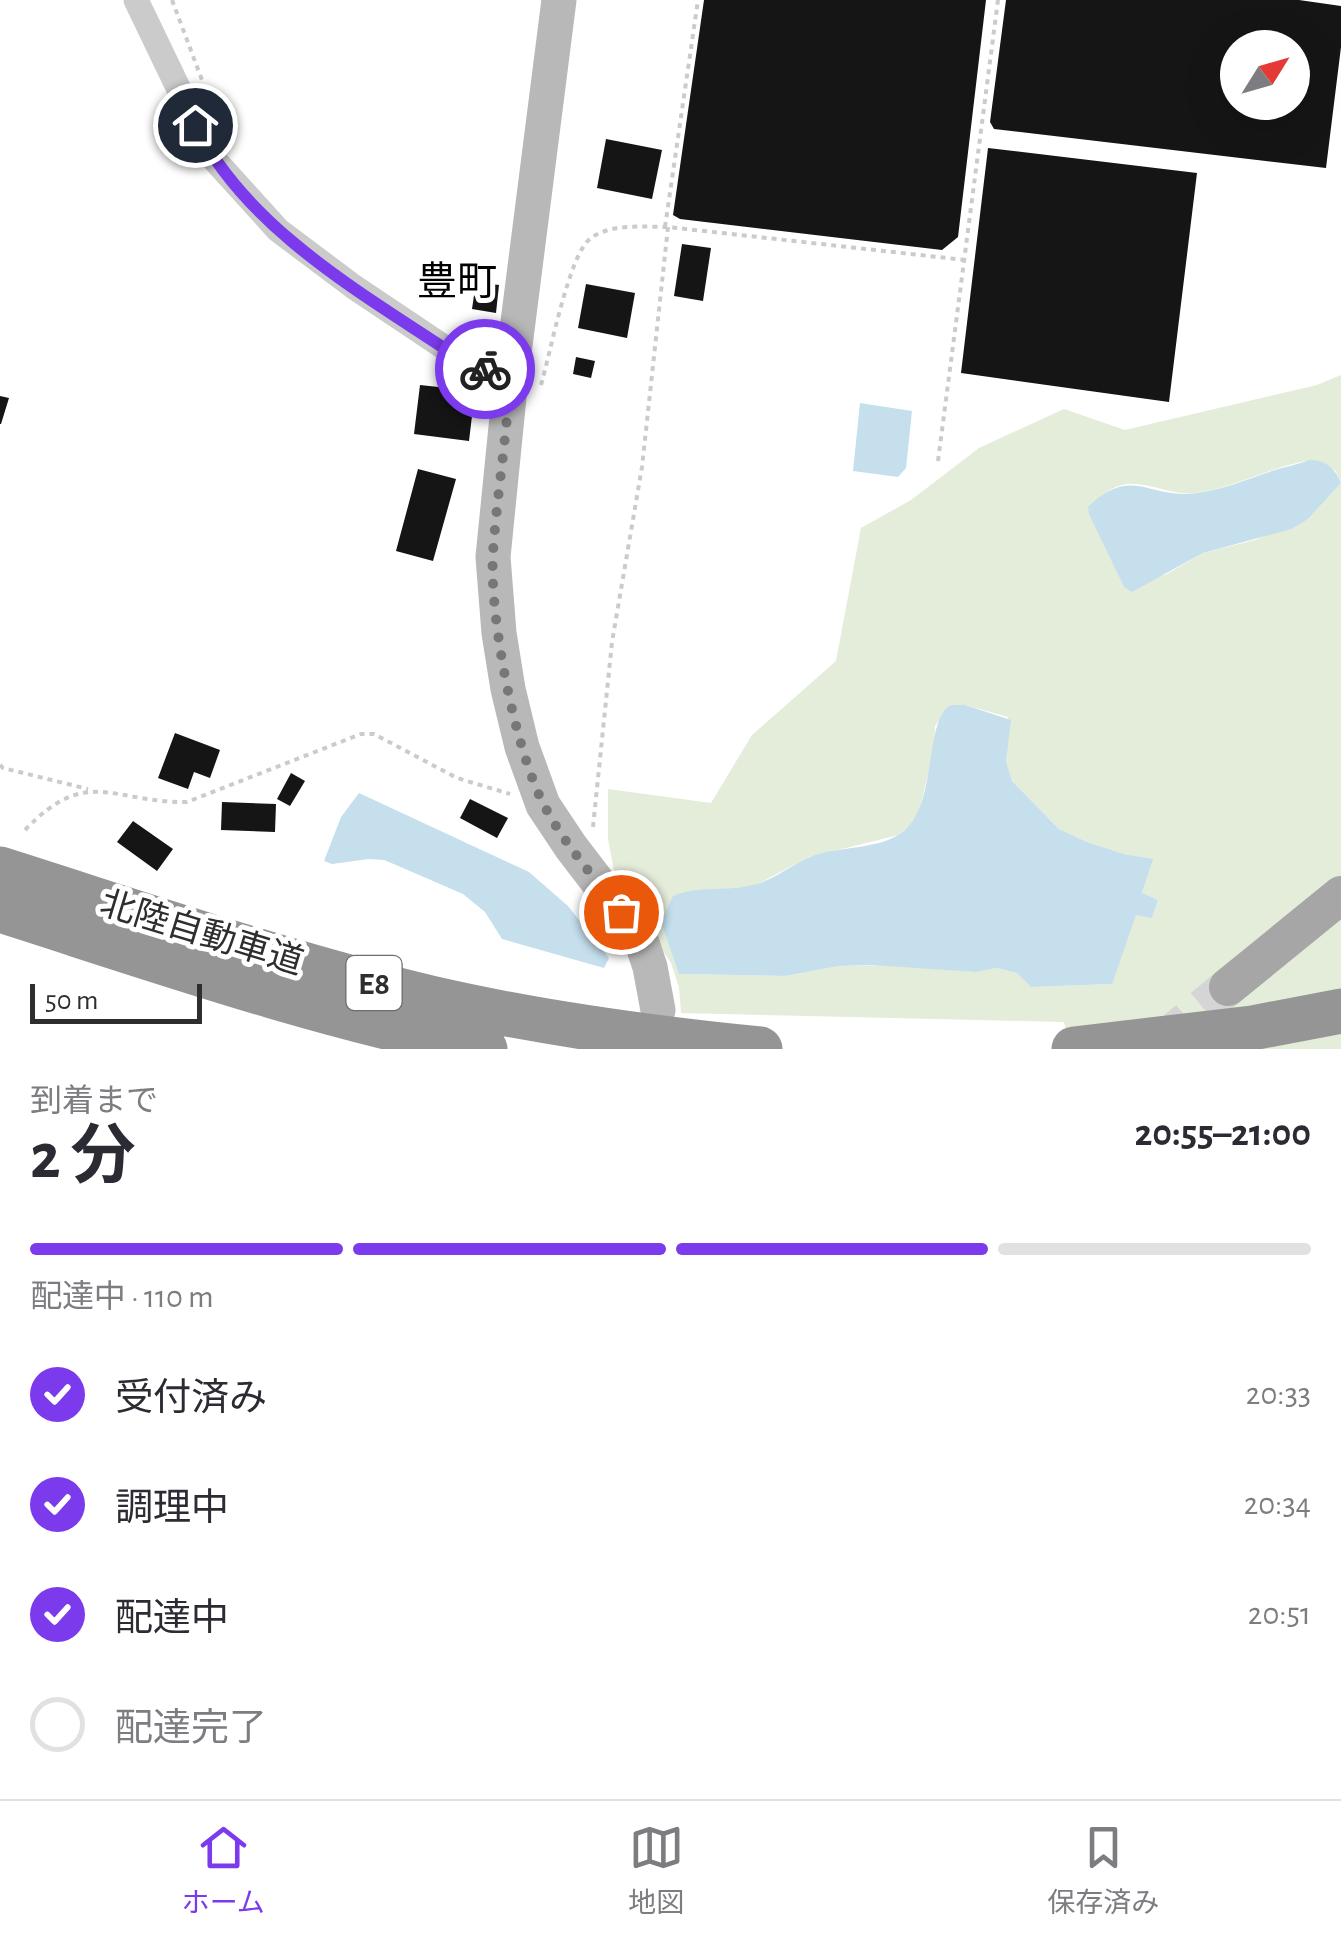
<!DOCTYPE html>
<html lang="ja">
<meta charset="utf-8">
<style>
body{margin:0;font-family:"Alegreya Sans","Noto Sans JP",sans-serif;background:#f7f7f7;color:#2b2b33;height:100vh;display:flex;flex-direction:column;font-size:38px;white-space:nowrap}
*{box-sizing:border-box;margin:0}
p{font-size:32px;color:#7c7c81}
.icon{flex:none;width:55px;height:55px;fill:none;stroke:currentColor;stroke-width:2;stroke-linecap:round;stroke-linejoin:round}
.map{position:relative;height:1049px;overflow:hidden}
.panel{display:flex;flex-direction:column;background:#fff;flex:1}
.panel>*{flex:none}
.needle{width:65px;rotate:53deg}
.tools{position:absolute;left:1220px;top:30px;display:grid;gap:20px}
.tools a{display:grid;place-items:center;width:90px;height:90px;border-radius:50%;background:#fff;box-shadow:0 10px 40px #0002;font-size:50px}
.scale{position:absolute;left:30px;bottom:25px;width:172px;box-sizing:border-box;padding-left:10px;border:5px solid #2e2e2e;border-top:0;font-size:28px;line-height:35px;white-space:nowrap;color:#2e2e2e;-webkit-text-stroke:8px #fff;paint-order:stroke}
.pin{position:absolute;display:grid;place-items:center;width:85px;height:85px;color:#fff;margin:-42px;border:5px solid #fff;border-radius:50%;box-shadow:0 2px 10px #0007}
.courier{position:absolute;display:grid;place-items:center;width:100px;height:100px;margin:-50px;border:8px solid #7c3aed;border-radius:50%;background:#fff;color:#222;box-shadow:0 2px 12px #0007}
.overview em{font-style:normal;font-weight:700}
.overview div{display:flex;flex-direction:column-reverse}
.overview{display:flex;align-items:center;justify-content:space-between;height:170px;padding:0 30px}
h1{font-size:65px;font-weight:700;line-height:75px}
.bar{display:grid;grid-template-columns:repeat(4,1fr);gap:15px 10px;align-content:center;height:120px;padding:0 30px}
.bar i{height:12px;border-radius:8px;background:#e1e1e2}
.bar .on{background:#7c3aed}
.bar p{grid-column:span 4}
ol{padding:0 30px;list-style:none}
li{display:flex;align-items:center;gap:30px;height:110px}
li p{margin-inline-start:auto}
li .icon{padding:10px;border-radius:50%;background:#7c3aed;color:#fff;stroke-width:4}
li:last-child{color:#7c7c81}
li i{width:55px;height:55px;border:5px solid #e1e1e2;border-radius:50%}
.dock{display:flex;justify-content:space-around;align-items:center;height:140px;border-top:2px solid #e1e1e2;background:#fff;font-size:28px;color:#7c7c81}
.dock a{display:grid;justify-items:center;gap:5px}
.dock .on{color:#7c3aed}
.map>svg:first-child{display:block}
</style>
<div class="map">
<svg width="1341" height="1049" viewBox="0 0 1341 1049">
<rect width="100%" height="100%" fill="#fff"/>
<path fill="#e4ecda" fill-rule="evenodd" d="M1341 375V482L1335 470C1327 466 1315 460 1306 461 1268 468 1234 488 1195 493 1171 496 1150 482 1127 484 1111 486 1099 497 1088 508L1124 587 1167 574 1203 553 1255 540 1308 519 1341 483V1049H1070L1064 1022 681 1013 679 987 671 963 616 881 608 839V789L711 803 752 735 836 661 861 528 911 500 979 448 1064 409 1125 430 1317 385ZM950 705H965L1008 717 1006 761 1012 781 1050 820 1059 829 1087 842 1124 854 1152 859 1142 894 1158 900 1152 918 1136 914 1111 984 1031 987 1017 973 997 968 976 972 893 965 839 966 785 976 679 974 681 893 754 886 809 857 899 835 913 823 919 811 934 751 935 726Z"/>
<path fill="#c5dfed" d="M860 403 912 411 906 468 898 477 853 471Z
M1309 460C1326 460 1335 468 1341 483L1308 519 1291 529 1203 553 1132 592 1124 587 1089 514 1088 507C1133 464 1148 500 1197 493 1224 489 1246 480 1272 471 1284 467 1297 465 1309 460Z
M951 705H965L1011 720 1006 761 1012 781 1050 820 1059 829 1087 842 1124 854 1153 859 1142 893 1158 900 1152 918 1136 915 1112 984 1031 987 1017 973 997 968 976 972 872 965 839 966 785 976 679 974 661 922 673 896C696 886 723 891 748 886 772 882 789 866 810 857 839 845 881 851 905 830 938 800 924 719 951 705Z
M359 793 529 872 568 906 609 958 604 968 502 939 485 912 463 894 396 865 384 860 369 859 332 864 324 861 341 817Z"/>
<path fill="#151515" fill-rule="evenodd" d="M704 0H986L958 237 942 250 680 219 673 215Z
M1006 0H1299L1341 6V47L1326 168 994 129 990 122ZM1238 48H1292V102H1238Z
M606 139 662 150 652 199 597 188Z
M988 148 1197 173 1169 402 961 373Z
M682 244 711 248 703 301 674 296Z
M476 282 499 285 496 313 472 309Z
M586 284 635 293 627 338 578 328Z
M576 357 595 361 591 378 573 374Z
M420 385 475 391 469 441 414 434Z
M0 396 9 398 1 424H0Z
M418 469 456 479 433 561 396 551Z
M175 733 220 750 210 778 194 772 188 789 158 778Z
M291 773 305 781 290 806 277 799Z
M470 799 508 818 497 838 460 818Z
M222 802 276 804 275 832 221 830Z
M133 821 173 849 157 871 117 842Z"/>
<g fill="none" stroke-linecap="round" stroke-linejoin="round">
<path stroke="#d5d5d5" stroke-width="38" stroke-dasharray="38 19" stroke-linecap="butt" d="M1159 1044 1228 987"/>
<path stroke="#cbcbcb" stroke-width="4" stroke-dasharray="5 5" stroke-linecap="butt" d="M172 0 202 80
M665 227 698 0
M541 385C550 355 569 253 591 238 612 223 644 227 668 227L965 260
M938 461 998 0
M0 765 3 768 88 789
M593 827 612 642 642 467 668 227
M25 830C87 765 113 803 187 802L361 734H374L457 778 510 794"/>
<path stroke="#cbcbcb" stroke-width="25" d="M136 0 211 156 278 230 354 287 469 364 511 377"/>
<path stroke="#b8b8b8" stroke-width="35" d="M559 0 511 377 493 557 499 633 508 689 522 747 543 805 571 847 640 937 650 967 658 1010"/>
<path stroke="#a6a6a6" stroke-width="38" d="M1228 987 1341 895"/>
<path stroke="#959595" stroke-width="45" d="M0 869C142 914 284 963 430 998 538 1023 649 1038 760 1049
M0 910C160 961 320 1017 485 1049
M1074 1049 1252 1028 1341 1011"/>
</g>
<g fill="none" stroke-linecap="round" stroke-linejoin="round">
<path stroke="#777" stroke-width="10" stroke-dasharray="0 18" d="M485 369 510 377C507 436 497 494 493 553 489 616 515 751 545 807 565 845 595 878 621 912"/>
<path stroke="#7c3aed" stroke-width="12" d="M195 125C250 234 371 298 468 364L485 369"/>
</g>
<g text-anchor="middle" stroke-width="10" stroke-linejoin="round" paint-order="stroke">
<rect fill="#fff" stroke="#6d6d6d" stroke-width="2.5" x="346.5" y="956" width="55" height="54" rx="8"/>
<g font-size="32" font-weight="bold" fill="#2e2e2e">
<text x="374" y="994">E8</text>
</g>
<g font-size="35" fill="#2e2e2e" stroke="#fff">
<text transform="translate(202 932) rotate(17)" y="12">北陸自動車道</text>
</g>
<g font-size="40" fill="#000" stroke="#fff">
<text x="457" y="295">豊町</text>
</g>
</g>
</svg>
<div class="tools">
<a><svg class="needle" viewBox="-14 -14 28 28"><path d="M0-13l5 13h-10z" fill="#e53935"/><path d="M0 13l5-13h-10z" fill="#7c7c81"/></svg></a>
</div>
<div class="scale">50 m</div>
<div class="pin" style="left:621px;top:912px;background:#ea580c"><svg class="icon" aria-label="bag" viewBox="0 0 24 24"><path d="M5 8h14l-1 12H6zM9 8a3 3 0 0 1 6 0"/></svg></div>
<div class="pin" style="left:195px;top:125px;background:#1f2937"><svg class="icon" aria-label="home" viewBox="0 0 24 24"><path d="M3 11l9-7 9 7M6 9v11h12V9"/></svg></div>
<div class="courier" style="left:485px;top:369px"><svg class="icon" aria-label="bike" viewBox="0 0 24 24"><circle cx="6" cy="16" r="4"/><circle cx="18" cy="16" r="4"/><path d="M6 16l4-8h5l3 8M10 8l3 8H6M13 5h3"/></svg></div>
</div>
<section class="panel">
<div class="overview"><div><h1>2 分</h1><p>到着まで</p></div><em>20:55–21:00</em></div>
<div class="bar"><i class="on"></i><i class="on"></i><i class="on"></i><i></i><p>配達中 · 110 m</p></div>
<ol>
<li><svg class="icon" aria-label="check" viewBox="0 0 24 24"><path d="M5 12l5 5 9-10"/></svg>受付済み<p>20:33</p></li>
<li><svg class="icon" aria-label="check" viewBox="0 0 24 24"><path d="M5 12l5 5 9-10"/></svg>調理中<p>20:34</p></li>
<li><svg class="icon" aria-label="check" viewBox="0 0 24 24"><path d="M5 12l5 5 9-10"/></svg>配達中<p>20:51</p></li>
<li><i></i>配達完了</li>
</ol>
</section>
<nav class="dock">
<a class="on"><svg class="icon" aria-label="home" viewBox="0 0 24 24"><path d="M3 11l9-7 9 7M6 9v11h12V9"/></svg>ホーム</a>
<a><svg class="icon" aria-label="map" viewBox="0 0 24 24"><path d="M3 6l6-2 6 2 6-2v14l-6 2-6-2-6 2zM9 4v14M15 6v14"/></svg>地図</a>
<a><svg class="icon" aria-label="saved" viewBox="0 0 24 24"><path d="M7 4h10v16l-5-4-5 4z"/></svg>保存済み</a>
</nav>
